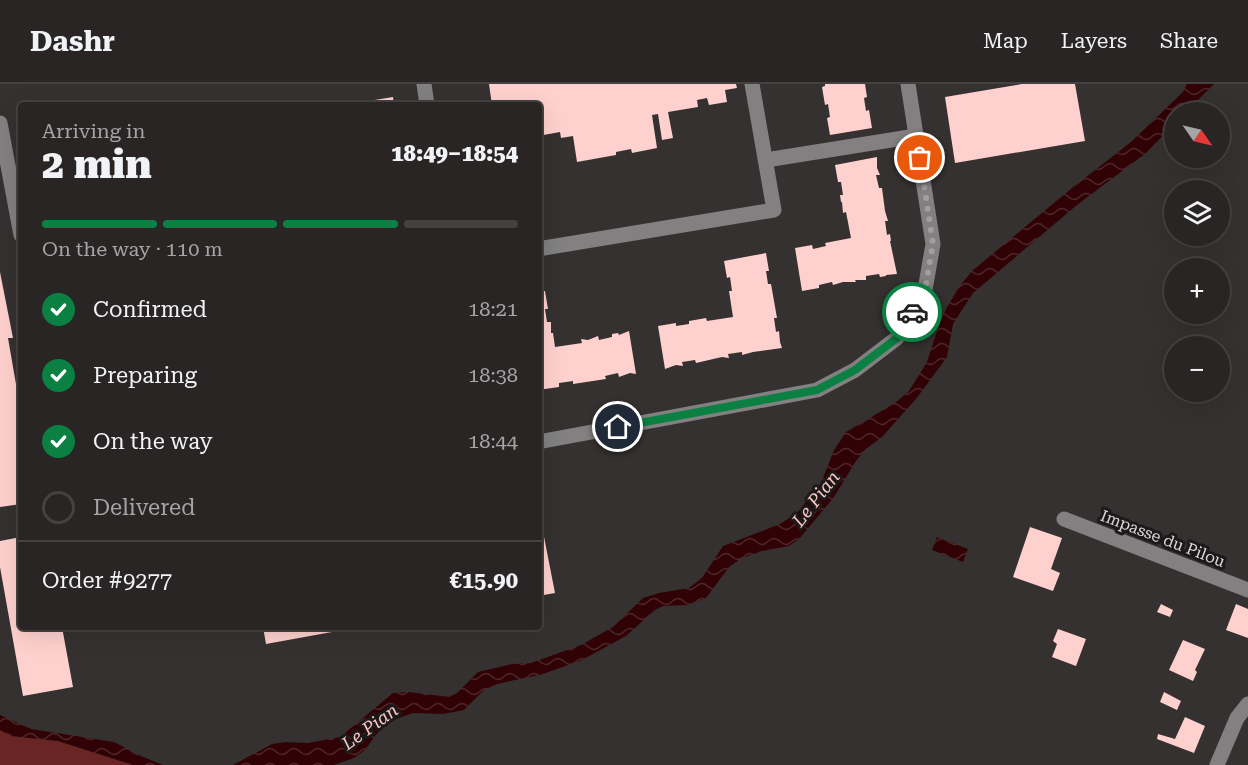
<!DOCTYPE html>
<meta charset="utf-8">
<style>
body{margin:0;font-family:"Roboto Serif",serif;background:#302d2c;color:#f1f3f6;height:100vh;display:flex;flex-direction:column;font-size:22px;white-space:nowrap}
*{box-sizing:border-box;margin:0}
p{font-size:20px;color:#a5a5a6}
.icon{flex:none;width:33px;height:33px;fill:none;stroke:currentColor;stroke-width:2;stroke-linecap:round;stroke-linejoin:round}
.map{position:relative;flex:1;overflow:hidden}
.drawer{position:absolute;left:18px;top:18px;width:524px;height:528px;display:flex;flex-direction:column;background:#282524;border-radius:6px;box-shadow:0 6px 24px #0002,0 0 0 2px #444241}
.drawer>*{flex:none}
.needle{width:39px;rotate:124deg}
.tools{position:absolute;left:1164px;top:18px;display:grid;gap:12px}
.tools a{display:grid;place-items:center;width:66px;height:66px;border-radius:50%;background:#282524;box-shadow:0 6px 24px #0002,0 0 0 2px #444241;font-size:30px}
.pin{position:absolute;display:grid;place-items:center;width:51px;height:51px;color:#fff;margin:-26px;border:3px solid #fff;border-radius:50%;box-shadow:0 2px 6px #0007}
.courier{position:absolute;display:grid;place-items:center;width:60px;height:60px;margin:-30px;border:4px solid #0b8043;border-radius:50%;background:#fff;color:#222;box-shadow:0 2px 8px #0007}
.head em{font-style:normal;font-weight:800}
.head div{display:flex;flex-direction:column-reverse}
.head{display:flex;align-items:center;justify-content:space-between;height:102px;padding:0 24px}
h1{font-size:39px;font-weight:800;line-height:45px}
.bar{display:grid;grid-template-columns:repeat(4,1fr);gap:9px 6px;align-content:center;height:72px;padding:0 24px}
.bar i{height:8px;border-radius:4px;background:#444241}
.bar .on{background:#0b8043}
.bar p{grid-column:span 4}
.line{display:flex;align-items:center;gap:15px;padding:0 24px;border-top:2px solid #444241}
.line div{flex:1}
ol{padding:0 24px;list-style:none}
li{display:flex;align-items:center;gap:18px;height:66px}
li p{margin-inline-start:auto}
li .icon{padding:6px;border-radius:50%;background:#0b8043;color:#fff;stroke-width:4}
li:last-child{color:#a5a5a6}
li i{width:33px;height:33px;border:3px solid #444241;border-radius:50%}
header{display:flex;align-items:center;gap:36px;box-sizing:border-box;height:84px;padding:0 30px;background:#282524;border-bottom:2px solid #444241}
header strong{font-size:28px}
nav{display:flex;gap:33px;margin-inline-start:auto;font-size:21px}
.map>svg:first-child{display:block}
</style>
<header>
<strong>Dashr</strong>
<nav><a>Map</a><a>Layers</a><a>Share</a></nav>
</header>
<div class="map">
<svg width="1248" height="681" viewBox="0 0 1248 681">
<defs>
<pattern id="water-waves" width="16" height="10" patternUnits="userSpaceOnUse" patternTransform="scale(1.5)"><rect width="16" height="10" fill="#310205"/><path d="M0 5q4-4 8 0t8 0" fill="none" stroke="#4e2629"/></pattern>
</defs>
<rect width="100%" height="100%" fill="#353130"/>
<path fill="#692424" d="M0 646 11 652 58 657 133 681H0Z"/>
<path fill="url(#water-waves)" d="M1187 0H1214L1186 28H1174V40L1146 69 1077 121 973 209 953 240 947 273 916 315 882 353 866 365 856 377 834 413 800 454 789 462 762 467 742 474 729 483 706 514 687 521 663 522 655 526 626 552 582 576 543 590 497 600 484 606 464 626 443 630 413 629 396 635 386 640 376 651 365 666 354 674 334 681H233L272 660 286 658 308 659 340 653 393 609 409 608 449 613 457 609 478 588 512 580 531 579 581 561 613 543 643 514 659 509 689 504 702 494 723 462 780 440 797 429 821 399 834 366 846 348 895 319 909 307 927 278 939 241 946 225 959 203 972 187 1072 104 1131 58 1183 8Z
M937 453 968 465 963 478 932 466Z
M0 631 31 645 114 658 141 672 163 681H133L58 657 11 652 0 646Z"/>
<path fill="#fed1ce" d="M489 0H736L737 4 725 6 727 18 709 21 707 14 697 16 698 23 668 28 673 54 662 56 658 30 652 31 657 64 632 69 631 65 616 68V71L577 78 573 52 561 54 560 48 538 52V21H492Z
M825 0H865L867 13 864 14 866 27 869 26 872 44 830 51 827 34 830 33 828 20 825 21 822 3 825 2Z
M1022 0H1075L1085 57 955 79 945 13Z
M393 13 394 21H351L350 20Z
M877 73V84L880 91H876L879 104H882L885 127 888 137H885L887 151 890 150 891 157H890L897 190 886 191V192L880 193 879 190 866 192V196H855L856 198H843L833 201 832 198 819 201V204L802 207 795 164 812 161 813 165 826 162 825 159 851 154 846 128 843 129 842 118H841L840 111H843L841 98H838L835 81Z
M766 169 769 187H766L768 200H771L777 234H774L776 248 779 247 780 258 782 264 753 268 742 271V268L728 270 729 274 722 273 696 279 695 276 682 278 683 282 676 281 665 285 658 242 676 239V242L689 240V237L706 234 707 237 733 233 729 207H732L730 193 727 194 724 177Z
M0 188 13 254H8L21 329V420L0 423Z
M545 207 548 225H545L547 238H551V249H553L555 263 582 259 581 255 588 256 598 252 599 256 612 253V250L618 249 619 251 629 247 636 290 630 289 619 293 618 289 605 292 606 295 573 300V297L559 299V303L538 306V208Z
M538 422 555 509 538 512Z
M1030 443 1062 454 1051 485 1060 489 1053 507 1013 493Z
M21 453V543H62L73 603 23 612 0 483V457Z
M1161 520 1173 526 1170 533 1157 528Z
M1236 520 1248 525V554L1226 546Z
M263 543H354V544L266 560Z
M1058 545 1086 555 1076 582 1052 573 1057 560 1053 557Z
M1183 556 1205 565 1195 586 1197 588 1193 597 1169 586Z
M1164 608 1181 617 1177 626 1160 618Z
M1185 633 1205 642 1194 669 1157 655 1158 650 1175 655Z"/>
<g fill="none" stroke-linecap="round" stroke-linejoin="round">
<path stroke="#828080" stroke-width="15" d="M424 0 427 21
M0 39 21 151
M766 76 916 52
M538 165 774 126 752 0
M538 358 817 306 855 286 897 254 925 206 933 160 908 0
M1064 435 1248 506
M1217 681 1237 634 1248 620"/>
</g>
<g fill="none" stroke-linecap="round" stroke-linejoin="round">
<path stroke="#a19e9e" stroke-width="6" stroke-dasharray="0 10.8" d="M912 228 925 206 933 160 920 74"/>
<path stroke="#0b8043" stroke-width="8" d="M618 343 817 306 855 286 897 254 912 228"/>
</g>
<g text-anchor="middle" stroke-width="6" stroke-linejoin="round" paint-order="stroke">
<g font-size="16" fill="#dbd9d9" stroke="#1b1919">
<text transform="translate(1163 454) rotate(21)" y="6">Impasse du Pilou</text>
</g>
<g font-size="18" font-style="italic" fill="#fec7c3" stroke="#1b1919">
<text transform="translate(816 415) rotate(-52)" y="6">Le Pian</text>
<text transform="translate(370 643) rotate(-36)" y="6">Le Pian</text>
</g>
</g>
</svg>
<div class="tools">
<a><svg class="needle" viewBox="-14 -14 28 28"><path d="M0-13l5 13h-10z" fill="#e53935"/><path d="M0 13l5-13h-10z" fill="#a5a5a6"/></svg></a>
<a><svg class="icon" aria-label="layers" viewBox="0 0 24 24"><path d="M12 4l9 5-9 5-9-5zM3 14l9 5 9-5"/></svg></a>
<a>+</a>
<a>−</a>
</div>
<div class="pin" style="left:920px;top:74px;background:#ea580c"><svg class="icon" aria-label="bag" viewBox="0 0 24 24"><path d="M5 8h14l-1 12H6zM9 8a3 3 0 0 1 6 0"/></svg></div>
<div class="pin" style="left:618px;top:343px;background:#1f2937"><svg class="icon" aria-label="home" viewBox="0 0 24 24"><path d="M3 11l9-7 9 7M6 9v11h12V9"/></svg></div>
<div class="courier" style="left:912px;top:228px"><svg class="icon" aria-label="car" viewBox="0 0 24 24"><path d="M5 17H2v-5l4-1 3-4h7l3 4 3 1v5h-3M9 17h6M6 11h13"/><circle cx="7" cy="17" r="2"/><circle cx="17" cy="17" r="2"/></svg></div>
<section class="drawer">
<div class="head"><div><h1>2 min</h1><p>Arriving in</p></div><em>18:49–18:54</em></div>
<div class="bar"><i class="on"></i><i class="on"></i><i class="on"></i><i></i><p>On the way · 110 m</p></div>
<ol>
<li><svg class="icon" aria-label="check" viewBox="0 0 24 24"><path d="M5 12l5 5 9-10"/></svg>Confirmed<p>18:21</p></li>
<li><svg class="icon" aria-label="check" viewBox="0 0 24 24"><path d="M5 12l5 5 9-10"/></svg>Preparing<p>18:38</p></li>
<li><svg class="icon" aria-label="check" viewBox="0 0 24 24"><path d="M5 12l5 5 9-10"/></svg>On the way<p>18:44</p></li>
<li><i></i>Delivered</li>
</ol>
<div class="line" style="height:78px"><div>Order #9277</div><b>€15.90</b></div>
</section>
</div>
